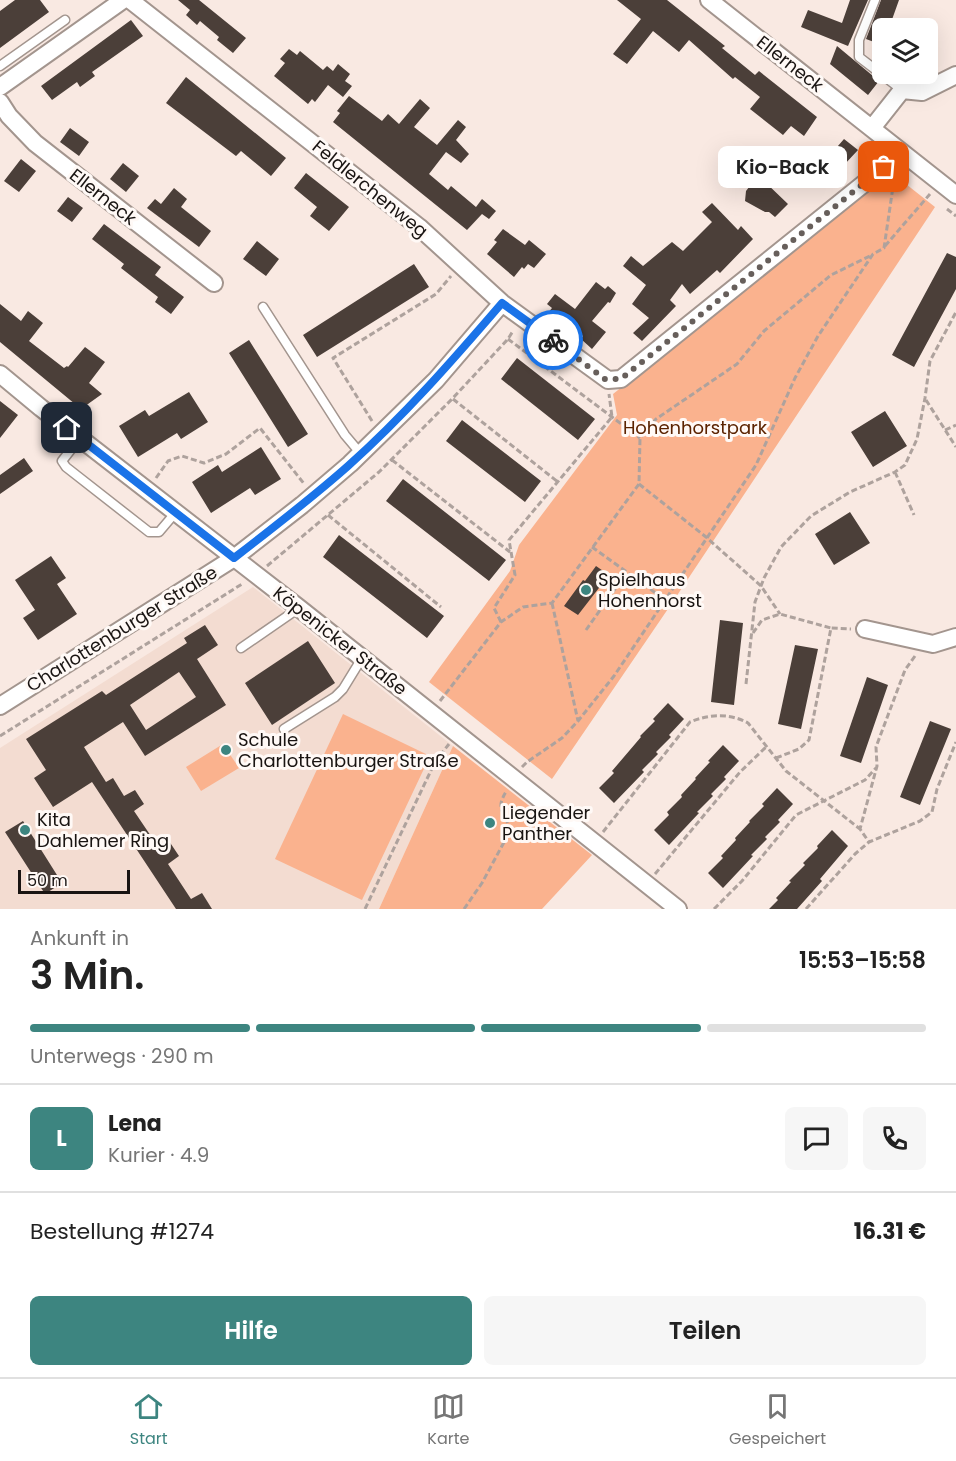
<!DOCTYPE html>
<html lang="de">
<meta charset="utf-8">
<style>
body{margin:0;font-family:Poppins,sans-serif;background:#f6f6f6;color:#222;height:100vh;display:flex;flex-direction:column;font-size:22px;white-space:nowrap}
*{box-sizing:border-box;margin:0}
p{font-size:20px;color:#767676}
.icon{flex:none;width:33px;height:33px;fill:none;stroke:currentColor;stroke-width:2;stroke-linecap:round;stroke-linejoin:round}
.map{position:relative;height:909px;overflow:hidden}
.side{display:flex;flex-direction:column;background:#fff;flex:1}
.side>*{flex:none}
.tools{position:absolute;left:872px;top:18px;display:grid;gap:12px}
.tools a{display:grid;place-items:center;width:66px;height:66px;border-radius:9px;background:#fff;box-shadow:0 6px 24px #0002;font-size:30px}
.scale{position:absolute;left:18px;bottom:15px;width:112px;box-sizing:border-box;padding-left:6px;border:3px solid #191412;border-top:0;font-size:16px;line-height:21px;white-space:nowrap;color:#191412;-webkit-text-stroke:4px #fff9f6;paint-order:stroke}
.pin{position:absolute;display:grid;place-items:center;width:51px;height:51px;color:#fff;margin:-26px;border-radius:12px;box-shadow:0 3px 9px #0006}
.courier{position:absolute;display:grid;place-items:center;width:60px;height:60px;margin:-30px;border:4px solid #1a73e8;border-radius:50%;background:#fff;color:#222;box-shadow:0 2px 8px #0007}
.bubble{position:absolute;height:42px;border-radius:9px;background:#fff;box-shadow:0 6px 24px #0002;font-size:20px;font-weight:600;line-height:42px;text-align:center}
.headline em{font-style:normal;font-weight:600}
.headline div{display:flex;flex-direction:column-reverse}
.headline{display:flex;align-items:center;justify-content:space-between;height:102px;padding:0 30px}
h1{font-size:39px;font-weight:600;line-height:45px}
.bar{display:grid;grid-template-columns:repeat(4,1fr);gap:9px 6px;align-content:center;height:72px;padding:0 30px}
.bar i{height:8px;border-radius:4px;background:#e0e0e0}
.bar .selected{background:#3d8580}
.bar p{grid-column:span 4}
.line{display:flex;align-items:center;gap:15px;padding:0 30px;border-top:2px solid #e0e0e0}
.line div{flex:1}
.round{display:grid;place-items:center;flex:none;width:63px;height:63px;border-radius:9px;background:#f6f6f6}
.action{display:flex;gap:12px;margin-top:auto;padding:12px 30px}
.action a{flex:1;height:69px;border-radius:9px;background:#3d8580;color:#fff;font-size:24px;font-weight:600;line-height:69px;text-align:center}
.action a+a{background:#f6f6f6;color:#222}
.dock{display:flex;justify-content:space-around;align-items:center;height:84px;border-top:2px solid #e0e0e0;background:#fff;font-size:16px;color:#767676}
.dock a{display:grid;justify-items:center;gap:3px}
.dock .selected{color:#3d8580}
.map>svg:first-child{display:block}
</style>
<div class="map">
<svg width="956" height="909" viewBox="0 0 956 909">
<rect width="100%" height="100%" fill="#f9e9e2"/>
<path fill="#f3dcd1" d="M253 587 453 746 379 909H0V748Z"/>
<path fill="#fab28e" d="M892 173 935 207 672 603 552 779 429 682 510 571 519 545 617 415 613 394Z
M343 714 430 756 362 900 275 859Z
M223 744 239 768 201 791 186 767Z
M453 746 592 855 542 909H379Z"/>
<path fill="#4b3f39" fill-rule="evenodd" d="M15 0H40L49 12 0 48V11Z
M178 0H199L246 38 233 53 217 40 219 37 200 21 197 25 186 15 190 10Z
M617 0H667L725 46 722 48 755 75 759 71 817 117 804 136 791 126 783 135 750 109 760 97 735 77 733 79 689 40 679 52 653 31 627 64 613 54 641 19Z
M850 0H868L848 46 801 27 808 10 842 23Z
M881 0H899L889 28H882V45L866 39Z
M131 20 143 36 92 72 95 76 80 87 77 82 52 100 41 86Z
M837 46 879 81 868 95 830 64Z
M289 49 297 55 300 51 323 70 327 66 333 71 338 64 350 74 345 81 352 86 343 97 328 85 315 102 312 99 308 104 274 76 285 63 280 59Z
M186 77 286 158 271 176 241 151 236 156 166 103Z
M349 96 382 121 388 114 399 124 420 99 430 108 414 127 437 145 458 120 466 127 456 140 469 154 461 163 446 152 429 174 448 190 451 186 476 207 482 199 496 211 489 219 482 214 467 230 333 122 340 113 337 111Z
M70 128 89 142 79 156 60 142Z
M844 139 858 150 844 165 831 154Z
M21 159 36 171 19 192 4 181Z
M123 163 139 176 126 192 110 179Z
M306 173 349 207 329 231 310 216 317 207 294 188Z
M756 178 762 183 764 181 788 204 775 217 769 212H765L745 201 746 191Z
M174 188 187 199 181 207 211 231 199 247 147 208 155 199 161 204Z
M68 197 83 208 72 222 57 211Z
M712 203 738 230 741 226 753 239 720 273 717 270 690 294 682 284 670 300 676 306 642 341 633 333 649 318 632 304 646 285 623 266 631 256 643 266 672 242 683 251 712 222 702 212Z
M104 224 161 267 155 275 184 297 171 314 155 302 158 297 121 268 124 264 92 239Z
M503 229 525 245 529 240 546 254 534 268 528 264 524 269 522 267 514 277 487 254 497 242 494 240Z
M257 241 279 259 266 276 243 259Z
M947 253 956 257V289L914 367 892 355Z
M414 264 429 287 317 357 303 335Z
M596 282 605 289 608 286 616 293 610 303 608 302 592 321 606 332 592 349 581 339 583 336 563 320 561 323 548 313 552 308 547 304 555 294 575 309Z
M0 304 21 321 28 311 43 323 29 341 64 368 67 366 68 367 85 347 105 362 89 383 102 394 81 409 0 342Z
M249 340 308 434 288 447 229 353Z
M517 358 595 419 578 440 501 379Z
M189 392 208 422 181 439 177 433 138 457 119 426 145 410 149 416Z
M0 401 18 415 0 438Z
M885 411 907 446 873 467 851 432Z
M462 420 541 481 525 502 446 441Z
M261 447 281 479 255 495 250 488 211 513 192 482 218 465 222 472Z
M24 458 33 471 0 494V475Z
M403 479 506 560 489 581 386 501Z
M850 512 870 543 834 565 815 534Z
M339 535 444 616 427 638 323 557Z
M51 556 66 578 57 584 77 614 38 640 23 618 35 610 15 580Z
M596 566 609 575 578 615 564 606 583 580 585 581Z
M720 620 743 623 734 705 711 702Z
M205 625 218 645 197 659 226 705 145 756 123 722 84 747 106 782 113 778 124 796 135 790 144 804 134 811 159 848 169 841 179 856 168 864 191 899 202 893 212 909H176L92 782 53 807 34 778 46 770 26 739 102 691 106 695 187 643 184 638ZM179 672 196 697 146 730 130 705Z
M308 641 335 683 272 725 245 683Z
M795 645 818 649 801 729 778 724Z
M867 677 888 685 861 763 840 756Z
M668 703 684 719 669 735 671 737 656 752 658 754 642 770 644 772 614 803 599 788 614 773 612 771 641 737 640 736 655 721 653 719Z
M930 721 951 729 920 805 900 797Z
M723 745 739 761 724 777 726 779 711 794 713 796 697 812 699 813 669 845 654 830 669 815 667 812 682 797 681 795 696 779 695 778 710 762 708 761Z
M777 788 793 804 778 820 780 822 765 837 767 839 751 855 753 856 723 888 708 873 723 858 721 856 736 840 735 838 750 822 749 821 764 806 762 804Z
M23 821 62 883 45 894 5 832Z
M832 830 848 846 820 879 822 881 797 909H769L778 900 776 898 791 882 789 881 805 865 803 863 818 848 817 846Z"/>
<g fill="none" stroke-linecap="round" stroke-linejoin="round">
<defs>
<path id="lane" d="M875 0 859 40V57L902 90
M0 66 65 20
M263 307 345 435 361 454
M80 438 62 461 66 467 149 532H159L176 512
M241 648 299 608
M284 729 335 697 343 689 362 658"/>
<path id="street" d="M130 0 419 227 502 303 608 380 621 379 902 153
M709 0 956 195
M0 87 123 0
M0 102 9 116 35 143 214 283
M872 128 902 90 922 92 956 75
M0 374 41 408 299 608 678 909
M865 629 933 644 956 637
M0 706 234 558 302 505 350 464 436 380 502 303"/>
</defs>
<use href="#lane" stroke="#a3958e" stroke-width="11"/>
<use href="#street" stroke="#a3958e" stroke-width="20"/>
<path stroke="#aea29d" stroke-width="3" stroke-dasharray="6 3" stroke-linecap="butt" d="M947 209 956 216
M885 246 930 194
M508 339 640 438
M453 399 558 482
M926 400 956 447
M372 421 333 358 436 294 451 276
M945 430 956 425
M392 460 510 552
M895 472 914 515
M156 478 168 461 182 456 204 463 226 454 260 428 305 485
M639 484 706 537 761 586 780 614
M328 515 441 607
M592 547 664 599
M267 566 379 472 452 399 508 339 513 331
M552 603 578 721
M501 622 494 608 515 575 509 540 612 417 609 394
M586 630 627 572
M753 633 762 620 780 614 831 628
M915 656 905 670 876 747 877 766 860 829 869 842 920 821 932 812 937 789 956 742
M746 684 755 602 764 578 781 547 811 516 850 492 895 472 905 465 917 439 925 398 930 361 956 312
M440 701 501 622 523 607 552 603 639 484 640 438 656 419 737 364 764 331 831 275 872 255
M0 736 242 584
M776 758 799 749 809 740 831 628 851 629
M522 767 527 762 562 738 578 721 614 676 756 465 795 378 818 336 873 254 884 248 894 180
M510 831 530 829 538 818
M603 832 690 722C709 714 730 713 748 723L786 771 860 829
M655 874 740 772 766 747
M365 909 435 762 449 744
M464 909 482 883 510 831C507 812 493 812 507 790
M714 909 742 881 796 815 865 780 876 768
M806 909 855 854 869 842"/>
<use href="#lane" stroke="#fff" stroke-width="8"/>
<use href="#street" stroke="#fff" stroke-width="16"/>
</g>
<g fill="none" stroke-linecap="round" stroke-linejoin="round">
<path stroke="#675f5b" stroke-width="6" stroke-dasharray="0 10.8" d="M553 340 605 379H621L884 167"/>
<path stroke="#1a73e8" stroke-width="8" d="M67 428 234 558C273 528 312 498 348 466 404 416 453 360 502 303L553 340"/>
</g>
<g fill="#3d8580" stroke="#fff9f6" stroke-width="2">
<circle cx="586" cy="590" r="6"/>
<circle cx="226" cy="750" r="6"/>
<circle cx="490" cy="823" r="6"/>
<circle cx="25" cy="830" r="6"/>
</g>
<g text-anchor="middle" stroke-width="6" stroke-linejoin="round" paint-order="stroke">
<g font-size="18" fill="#191412" stroke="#fff9f6">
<text transform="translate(790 64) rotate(38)" y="6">Ellerneck</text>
<text transform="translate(370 189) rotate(39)" y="6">Feldlerchenweg</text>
<text transform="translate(103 197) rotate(38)" y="6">Ellerneck</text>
<text transform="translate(122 629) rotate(-32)" y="6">Charlottenburger Straße</text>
<text transform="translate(340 641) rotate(38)" y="6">Köpenicker Straße</text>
</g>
<g font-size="18" fill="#5b2300" stroke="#fff9f6">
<text x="695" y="434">Hohenhorstpark</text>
</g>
<g font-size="18" fill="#191412" stroke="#fff9f6" text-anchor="start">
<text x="598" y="586">Spielhaus<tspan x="598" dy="21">Hohenhorst</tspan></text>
<text x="238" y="746">Schule<tspan x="238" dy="21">Charlottenburger Straße</tspan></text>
<text x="502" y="819">Liegender<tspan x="502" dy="21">Panther</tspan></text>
<text x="37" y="826">Kita<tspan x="37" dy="21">Dahlemer Ring</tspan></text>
</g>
</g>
</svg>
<div class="tools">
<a><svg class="icon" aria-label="layers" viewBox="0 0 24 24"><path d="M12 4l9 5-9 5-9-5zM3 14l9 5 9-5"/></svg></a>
</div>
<div class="scale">50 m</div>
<div class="pin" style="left:884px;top:167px;background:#ea580c"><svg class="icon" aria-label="bag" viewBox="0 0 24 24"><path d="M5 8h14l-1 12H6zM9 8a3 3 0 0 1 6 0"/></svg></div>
<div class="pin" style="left:67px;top:428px;background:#1f2937"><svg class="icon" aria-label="home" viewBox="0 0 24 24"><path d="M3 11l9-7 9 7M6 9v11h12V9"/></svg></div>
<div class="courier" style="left:553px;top:340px"><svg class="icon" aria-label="bike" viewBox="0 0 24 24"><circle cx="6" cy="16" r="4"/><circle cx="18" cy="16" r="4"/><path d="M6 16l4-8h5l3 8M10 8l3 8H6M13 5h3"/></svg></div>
<div class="bubble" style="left:718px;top:146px;width:129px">Kio-Back</div>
</div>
<section class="side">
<div class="headline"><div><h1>3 Min.</h1><p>Ankunft in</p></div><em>15:53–15:58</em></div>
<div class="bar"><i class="selected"></i><i class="selected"></i><i class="selected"></i><i></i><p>Unterwegs · 290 m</p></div>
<div class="line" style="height:108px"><b class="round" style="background:#3d8580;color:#fff">L</b><div><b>Lena</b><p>Kurier · 4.9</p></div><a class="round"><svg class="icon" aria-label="chat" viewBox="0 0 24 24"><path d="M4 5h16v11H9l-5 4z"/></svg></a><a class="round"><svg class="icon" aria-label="phone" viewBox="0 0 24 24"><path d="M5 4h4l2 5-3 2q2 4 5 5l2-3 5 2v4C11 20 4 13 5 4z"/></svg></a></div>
<div class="line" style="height:78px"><div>Bestellung #1274</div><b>16.31 €</b></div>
<div class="action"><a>Hilfe</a><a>Teilen</a></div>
</section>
<nav class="dock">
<a class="selected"><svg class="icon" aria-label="home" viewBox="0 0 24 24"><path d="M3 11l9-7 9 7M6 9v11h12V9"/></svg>Start</a>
<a><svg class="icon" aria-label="map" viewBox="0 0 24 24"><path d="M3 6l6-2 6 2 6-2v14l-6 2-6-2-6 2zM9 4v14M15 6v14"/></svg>Karte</a>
<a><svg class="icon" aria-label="saved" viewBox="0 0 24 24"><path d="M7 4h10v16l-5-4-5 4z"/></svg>Gespeichert</a>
</nav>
